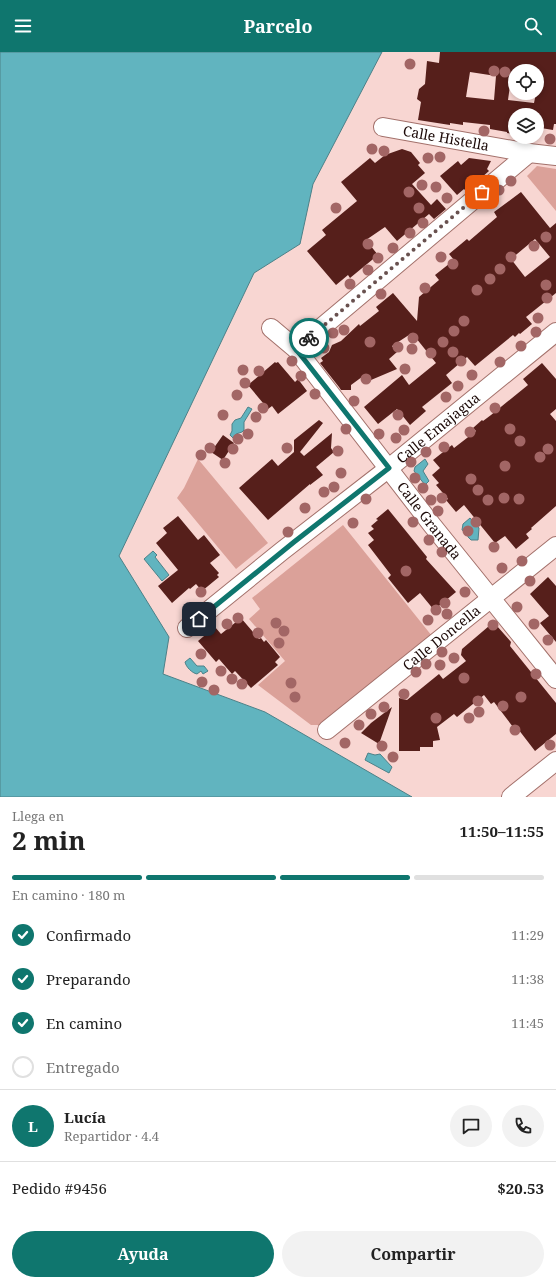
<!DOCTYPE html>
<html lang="es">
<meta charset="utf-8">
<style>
body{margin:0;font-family:"Noto Serif",serif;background:#f2f2f2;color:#222;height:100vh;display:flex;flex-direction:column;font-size:15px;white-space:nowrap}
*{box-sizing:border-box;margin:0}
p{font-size:13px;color:#767676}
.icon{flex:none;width:22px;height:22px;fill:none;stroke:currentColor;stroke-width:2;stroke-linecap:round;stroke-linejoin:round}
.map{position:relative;height:745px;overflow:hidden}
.side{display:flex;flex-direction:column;background:#fff;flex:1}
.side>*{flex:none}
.buttons{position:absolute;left:508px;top:12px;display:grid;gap:8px}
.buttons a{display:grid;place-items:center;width:36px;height:36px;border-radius:50%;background:#fff;box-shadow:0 2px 6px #0003;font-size:20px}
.pin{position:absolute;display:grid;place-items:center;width:34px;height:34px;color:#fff;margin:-17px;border-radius:8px;box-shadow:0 2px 6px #0006}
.courier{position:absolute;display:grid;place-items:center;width:40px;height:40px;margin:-20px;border:3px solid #0f766e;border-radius:50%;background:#fff;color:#222;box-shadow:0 1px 5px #0007}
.headline em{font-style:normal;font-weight:700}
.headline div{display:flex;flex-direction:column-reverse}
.headline{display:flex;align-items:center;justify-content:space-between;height:68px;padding:0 12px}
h1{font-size:26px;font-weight:700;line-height:30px}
.bar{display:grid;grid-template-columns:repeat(4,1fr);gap:6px 4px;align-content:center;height:48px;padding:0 12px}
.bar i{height:5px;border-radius:3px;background:#e0e0e0}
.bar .on{background:#0f766e}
.bar p{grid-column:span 4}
.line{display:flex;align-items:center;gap:10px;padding:0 12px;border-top:1px solid #e0e0e0}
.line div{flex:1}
.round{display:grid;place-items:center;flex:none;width:42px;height:42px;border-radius:21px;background:#f2f2f2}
ol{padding:0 12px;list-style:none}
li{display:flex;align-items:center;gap:12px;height:44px}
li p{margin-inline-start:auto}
li .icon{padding:4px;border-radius:50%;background:#0f766e;color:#fff;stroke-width:4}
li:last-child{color:#767676}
li i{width:22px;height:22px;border:2px solid #e0e0e0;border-radius:50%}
.action{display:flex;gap:8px;margin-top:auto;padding:8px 12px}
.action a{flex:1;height:46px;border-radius:24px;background:#0f766e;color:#fff;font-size:16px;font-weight:700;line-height:46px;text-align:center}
.action a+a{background:#f2f2f2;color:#222}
header{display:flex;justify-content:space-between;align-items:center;height:52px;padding:0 12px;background:#0f766e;color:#fff;font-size:18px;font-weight:700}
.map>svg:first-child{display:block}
</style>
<header><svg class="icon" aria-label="menu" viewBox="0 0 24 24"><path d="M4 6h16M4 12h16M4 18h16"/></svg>Parcelo<svg class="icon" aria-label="search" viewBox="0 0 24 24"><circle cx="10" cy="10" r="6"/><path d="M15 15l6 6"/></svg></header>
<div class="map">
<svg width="556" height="745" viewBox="0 0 556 745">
<rect width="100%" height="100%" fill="#f8d6d2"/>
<path fill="#dba199" d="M537 114 556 117V159L527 124Z
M198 407 268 491 236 517 177 446 184 436Z
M343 473 432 584 321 673H311L258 633 285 609 249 567 260 557 252 546Z"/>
<path fill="#61b4bf" stroke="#4c8188" d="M0 0H382L313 132 300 192 254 221 119 504 169 585 163 622 265 660 412 745H0Z
M248 355 252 357 244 370V378L242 380 236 382 233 386 230 383 232 379V372L235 368 241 366Z
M425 407 428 412 423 419 429 429 425 433 414 419 415 415Z
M470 466 479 476 478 488H471L468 485 467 481 462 478 463 472Z
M153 499 157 503 155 505 169 523 162 529 144 507Z
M190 606 197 614H204L208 619 203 622 201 619 197 622C192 621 186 615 185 610Z
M368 701 375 703 380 702 392 715 389 721 365 708Z"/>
<path fill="#561f1b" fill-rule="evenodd" d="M440 0H556V72H554L553 78 541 76 540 85H537V63H515V82L507 81V80L490 77V73L463 70V73L450 71V73L418 68 421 50 417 47 419 37 425 32 427 9 439 11ZM512 19H538L537 41H536L534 51 508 48ZM470 20 496 24 494 48 466 45Z
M402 97 411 100 420 111 418 113 425 121 412 132 431 153 437 147 446 157 434 167 429 162 397 189 385 175 366 188 378 203 350 226 348 223 336 233 307 199 326 183 322 178 357 149 341 130 370 106 375 111 385 103Z
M469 106 491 109 487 117 489 119 466 139 464 137 457 143 440 124 458 109 461 113Z
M521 140 550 176 556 171V241L526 265 532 272 520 282 519 281 515 285 513 283 475 314 467 305 446 323 452 331 422 355 426 359 410 373 397 357 378 372 364 355 402 323 409 333 436 311 412 281 392 294 397 300 389 307 397 317 371 328 366 322 351 333V338H341L339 335 320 311 323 309 321 306 329 300 332 293 341 289 359 272 360 274 379 259 376 255 393 241 417 269 419 245 439 228 435 223 454 208 449 202 467 187 469 189 497 165 494 160ZM535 187 550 205 525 225 511 207Z
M275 310 276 311 278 310 295 330 298 327 307 339 278 362 272 354 268 357 248 333Z
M542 311 556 327V357L550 362 556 369V454L531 476 532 477 526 482 529 486 516 497 505 484 495 491 464 453 456 460 446 448 448 447 436 433 439 431 432 423 440 416 433 408 452 393 454 396 476 379 473 376 482 368 483 369 491 363 528 333 523 327Z
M319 368 323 371 300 400 304 404 332 381 331 396 334 400 316 415 323 423 310 433V432L268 468 239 436 272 407 278 414 294 400V388Z
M223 383 234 391 223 408 211 400Z
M388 457 427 505 426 507 456 540 434 558 420 541 408 551 388 526 391 523 368 493 374 488 368 481 374 477 371 474 378 468 376 467Z
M178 464 198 488 204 483 220 503 210 511 219 521 217 523 219 525 202 539 196 532 190 537 189 536 172 551 158 534 178 518 156 491 167 481 163 476Z
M548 525 556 534V590L540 571 549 564 530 542Z
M241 566 259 587 261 586 264 590 266 588 280 605 275 610 278 613 251 636 235 619 232 622 219 607 216 610 198 589 215 575 221 582Z
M489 574 492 578 497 574 511 590 510 594 556 651V682L535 699 515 673 513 675 494 650 491 652 484 643 457 665 454 662 437 675 440 688 433 689V695H420V699H399V646L407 648 439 622 443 627 466 609 461 603 462 597Z
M392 655 379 692 361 681 371 671Z"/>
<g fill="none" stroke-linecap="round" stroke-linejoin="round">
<defs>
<g id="street">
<path id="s1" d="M383 75 529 101 556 104"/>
<path id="s2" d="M271 276 296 297 432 473 556 627"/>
<path d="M296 297 529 101"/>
<path id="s3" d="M187 576 282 499 389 416 556 280"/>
<path id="s4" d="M327 678 556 494"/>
<path d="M511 745 556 709"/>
</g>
</defs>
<use href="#street" stroke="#a3716b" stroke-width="20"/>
<use href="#street" stroke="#fff" stroke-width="18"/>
</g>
<g fill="#a26665">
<circle cx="410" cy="12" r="5.5"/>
<circle cx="494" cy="19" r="5.5"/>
<circle cx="505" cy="20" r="5.5"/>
<circle cx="484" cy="79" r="5.5"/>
<circle cx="550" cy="87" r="5.5"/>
<circle cx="372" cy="97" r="5.5"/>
<circle cx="384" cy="99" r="5.5"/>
<circle cx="440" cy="105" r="5.5"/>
<circle cx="428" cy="106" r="5.5"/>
<circle cx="511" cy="129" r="5.5"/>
<circle cx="422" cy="133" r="5.5"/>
<circle cx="436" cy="135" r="5.5"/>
<circle cx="499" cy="138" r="5.5"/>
<circle cx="409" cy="140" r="5.5"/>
<circle cx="447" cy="146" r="5.5"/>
<circle cx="336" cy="156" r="5.5"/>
<circle cx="419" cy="156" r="5.5"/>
<circle cx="423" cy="171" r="5.5"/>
<circle cx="410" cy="181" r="5.5"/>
<circle cx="546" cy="185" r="5.5"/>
<circle cx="368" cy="192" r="5.5"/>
<circle cx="534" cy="194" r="5.5"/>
<circle cx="393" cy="196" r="5.5"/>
<circle cx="441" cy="205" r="5.5"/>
<circle cx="511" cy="205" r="5.5"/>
<circle cx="378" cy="206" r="5.5"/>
<circle cx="453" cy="212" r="5.5"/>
<circle cx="500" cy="217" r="5.5"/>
<circle cx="368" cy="218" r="5.5"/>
<circle cx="490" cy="227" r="5.5"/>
<circle cx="350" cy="232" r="5.5"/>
<circle cx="546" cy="233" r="5.5"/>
<circle cx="425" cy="236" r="5.5"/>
<circle cx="477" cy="238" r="5.5"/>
<circle cx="381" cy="242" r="5.5"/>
<circle cx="547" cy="246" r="5.5"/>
<circle cx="538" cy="266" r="5.5"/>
<circle cx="464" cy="269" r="5.5"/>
<circle cx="344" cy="278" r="5.5"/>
<circle cx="454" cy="279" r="5.5"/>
<circle cx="536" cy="280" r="5.5"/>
<circle cx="333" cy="281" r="5.5"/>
<circle cx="413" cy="286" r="5.5"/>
<circle cx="370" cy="290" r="5.5"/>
<circle cx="443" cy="290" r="5.5"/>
<circle cx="521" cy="294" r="5.5"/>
<circle cx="398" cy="295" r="5.5"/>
<circle cx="324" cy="296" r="5.5"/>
<circle cx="412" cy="297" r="5.5"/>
<circle cx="312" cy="299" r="5.5"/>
<circle cx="453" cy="300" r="5.5"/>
<circle cx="431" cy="301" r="5.5"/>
<circle cx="292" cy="309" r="5.5"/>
<circle cx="461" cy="309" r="5.5"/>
<circle cx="500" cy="310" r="5.5"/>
<circle cx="405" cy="317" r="5.5"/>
<circle cx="243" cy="318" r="5.5"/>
<circle cx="259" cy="319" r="5.5"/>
<circle cx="472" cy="323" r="5.5"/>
<circle cx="301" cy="324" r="5.5"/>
<circle cx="366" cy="327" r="5.5"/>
<circle cx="245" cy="331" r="5.5"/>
<circle cx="458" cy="334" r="5.5"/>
<circle cx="315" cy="342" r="5.5"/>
<circle cx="237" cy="343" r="5.5"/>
<circle cx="446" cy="345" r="5.5"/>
<circle cx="354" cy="349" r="5.5"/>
<circle cx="263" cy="356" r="5.5"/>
<circle cx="495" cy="356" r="5.5"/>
<circle cx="223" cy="363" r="5.5"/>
<circle cx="398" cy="363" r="5.5"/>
<circle cx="256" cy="365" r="5.5"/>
<circle cx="346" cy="377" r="5.5"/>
<circle cx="510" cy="377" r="5.5"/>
<circle cx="404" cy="378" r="5.5"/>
<circle cx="470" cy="380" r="5.5"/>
<circle cx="248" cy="382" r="5.5"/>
<circle cx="379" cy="382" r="5.5"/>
<circle cx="396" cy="386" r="5.5"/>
<circle cx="238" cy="387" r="5.5"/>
<circle cx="520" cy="389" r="5.5"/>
<circle cx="444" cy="395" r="5.5"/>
<circle cx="210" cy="396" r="5.5"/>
<circle cx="287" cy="396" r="5.5"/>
<circle cx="233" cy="397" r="5.5"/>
<circle cx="548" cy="397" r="5.5"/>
<circle cx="338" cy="399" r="5.5"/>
<circle cx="426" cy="400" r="5.5"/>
<circle cx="201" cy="403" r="5.5"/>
<circle cx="540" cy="405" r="5.5"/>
<circle cx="411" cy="410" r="5.5"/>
<circle cx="225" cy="411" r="5.5"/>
<circle cx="505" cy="414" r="5.5"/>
<circle cx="341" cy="421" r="5.5"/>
<circle cx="415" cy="426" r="5.5"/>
<circle cx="471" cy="427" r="5.5"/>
<circle cx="334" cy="435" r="5.5"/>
<circle cx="423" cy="436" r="5.5"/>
<circle cx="478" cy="438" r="5.5"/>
<circle cx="324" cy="440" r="5.5"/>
<circle cx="442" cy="446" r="5.5"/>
<circle cx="504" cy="446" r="5.5"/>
<circle cx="366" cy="447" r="5.5"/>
<circle cx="519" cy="447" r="5.5"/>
<circle cx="431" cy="448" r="5.5"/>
<circle cx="488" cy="448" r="5.5"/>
<circle cx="305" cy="456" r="5.5"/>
<circle cx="438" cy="459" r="5.5"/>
<circle cx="413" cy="470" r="5.5"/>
<circle cx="476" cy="470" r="5.5"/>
<circle cx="353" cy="471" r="5.5"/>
<circle cx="468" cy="479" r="5.5"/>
<circle cx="288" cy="480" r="5.5"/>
<circle cx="429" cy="488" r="5.5"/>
<circle cx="494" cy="495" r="5.5"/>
<circle cx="442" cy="500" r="5.5"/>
<circle cx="522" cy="509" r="5.5"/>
<circle cx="502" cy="516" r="5.5"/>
<circle cx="406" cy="519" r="5.5"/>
<circle cx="530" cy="529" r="5.5"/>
<circle cx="201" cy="540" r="5.5"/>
<circle cx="465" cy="540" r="5.5"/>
<circle cx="445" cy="551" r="5.5"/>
<circle cx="517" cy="555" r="5.5"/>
<circle cx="436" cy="558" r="5.5"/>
<circle cx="447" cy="562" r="5.5"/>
<circle cx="238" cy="566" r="5.5"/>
<circle cx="428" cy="568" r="5.5"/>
<circle cx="276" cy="571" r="5.5"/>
<circle cx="227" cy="572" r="5.5"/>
<circle cx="534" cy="572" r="5.5"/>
<circle cx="493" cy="573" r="5.5"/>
<circle cx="284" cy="579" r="5.5"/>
<circle cx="258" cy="581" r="5.5"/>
<circle cx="548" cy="588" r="5.5"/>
<circle cx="279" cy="591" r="5.5"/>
<circle cx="442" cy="600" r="5.5"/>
<circle cx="201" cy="602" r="5.5"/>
<circle cx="454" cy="606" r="5.5"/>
<circle cx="426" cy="612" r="5.5"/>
<circle cx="440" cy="613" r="5.5"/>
<circle cx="221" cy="619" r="5.5"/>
<circle cx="416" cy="620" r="5.5"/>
<circle cx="536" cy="622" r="5.5"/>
<circle cx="464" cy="626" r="5.5"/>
<circle cx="232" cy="627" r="5.5"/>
<circle cx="202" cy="630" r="5.5"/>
<circle cx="291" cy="631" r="5.5"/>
<circle cx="242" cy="632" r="5.5"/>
<circle cx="214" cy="638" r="5.5"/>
<circle cx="404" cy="642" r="5.5"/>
<circle cx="295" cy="645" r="5.5"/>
<circle cx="521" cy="645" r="5.5"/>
<circle cx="478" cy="649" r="5.5"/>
<circle cx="503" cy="654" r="5.5"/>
<circle cx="384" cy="655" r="5.5"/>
<circle cx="479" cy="660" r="5.5"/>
<circle cx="371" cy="662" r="5.5"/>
<circle cx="436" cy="666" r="5.5"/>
<circle cx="469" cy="666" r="5.5"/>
<circle cx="359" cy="673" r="5.5"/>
<circle cx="515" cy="678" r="5.5"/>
<circle cx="345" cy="691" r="5.5"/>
<circle cx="550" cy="693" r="5.5"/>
<circle cx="382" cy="694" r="5.5"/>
<circle cx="393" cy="705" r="5.5"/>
</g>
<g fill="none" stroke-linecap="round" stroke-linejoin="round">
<path stroke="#69514f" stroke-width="4" stroke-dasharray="0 7.2" d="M309 286 482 140"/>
<path stroke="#0f766e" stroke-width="5" d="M199 567 294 490 389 416 296 297 309 286"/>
</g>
<g text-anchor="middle" stroke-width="4" stroke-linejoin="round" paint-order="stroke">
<g font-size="14" fill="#1c0a08" stroke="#fee6e3">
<text dy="5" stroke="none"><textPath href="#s1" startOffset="64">Calle Histella</textPath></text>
<text dy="5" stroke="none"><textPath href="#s3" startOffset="321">Calle Emajagua</textPath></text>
<text dy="5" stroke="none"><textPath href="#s2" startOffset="250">Calle Granada</textPath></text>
<text dy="5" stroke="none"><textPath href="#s4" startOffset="147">Calle Doncella</textPath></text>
</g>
</g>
</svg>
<div class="buttons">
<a><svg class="icon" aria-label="locate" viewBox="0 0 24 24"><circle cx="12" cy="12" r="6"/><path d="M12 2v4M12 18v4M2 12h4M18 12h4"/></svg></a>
<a><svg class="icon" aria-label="layers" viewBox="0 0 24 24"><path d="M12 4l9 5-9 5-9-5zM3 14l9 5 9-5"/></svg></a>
</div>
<div class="pin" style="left:482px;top:140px;background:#ea580c"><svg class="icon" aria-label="bag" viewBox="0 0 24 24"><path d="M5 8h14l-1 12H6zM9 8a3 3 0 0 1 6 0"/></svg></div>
<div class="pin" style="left:199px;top:567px;background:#1f2937"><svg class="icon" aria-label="home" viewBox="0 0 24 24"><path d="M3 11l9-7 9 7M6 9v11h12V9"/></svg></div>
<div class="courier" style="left:309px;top:286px"><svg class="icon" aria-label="bike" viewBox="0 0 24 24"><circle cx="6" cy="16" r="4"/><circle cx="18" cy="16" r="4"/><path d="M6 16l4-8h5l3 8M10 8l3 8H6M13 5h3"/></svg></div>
</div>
<section class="side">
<div class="headline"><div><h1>2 min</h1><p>Llega en</p></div><em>11:50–11:55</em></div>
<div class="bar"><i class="on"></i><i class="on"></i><i class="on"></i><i></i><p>En camino · 180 m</p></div>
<ol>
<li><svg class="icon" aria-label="check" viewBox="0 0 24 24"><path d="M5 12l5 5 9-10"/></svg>Confirmado<p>11:29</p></li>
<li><svg class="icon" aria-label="check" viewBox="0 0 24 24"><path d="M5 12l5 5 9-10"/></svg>Preparando<p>11:38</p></li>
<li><svg class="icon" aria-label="check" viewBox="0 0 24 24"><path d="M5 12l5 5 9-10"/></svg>En camino<p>11:45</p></li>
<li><i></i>Entregado</li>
</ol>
<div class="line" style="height:72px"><b class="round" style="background:#0f766e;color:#fff">L</b><div><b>Lucía</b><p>Repartidor · 4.4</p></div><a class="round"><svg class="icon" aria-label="chat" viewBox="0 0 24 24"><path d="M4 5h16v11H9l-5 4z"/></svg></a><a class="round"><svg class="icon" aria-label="phone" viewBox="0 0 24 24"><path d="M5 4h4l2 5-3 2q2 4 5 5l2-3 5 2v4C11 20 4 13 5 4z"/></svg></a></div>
<div class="line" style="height:52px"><div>Pedido #9456</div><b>$20.53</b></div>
<div class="action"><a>Ayuda</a><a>Compartir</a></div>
</section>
